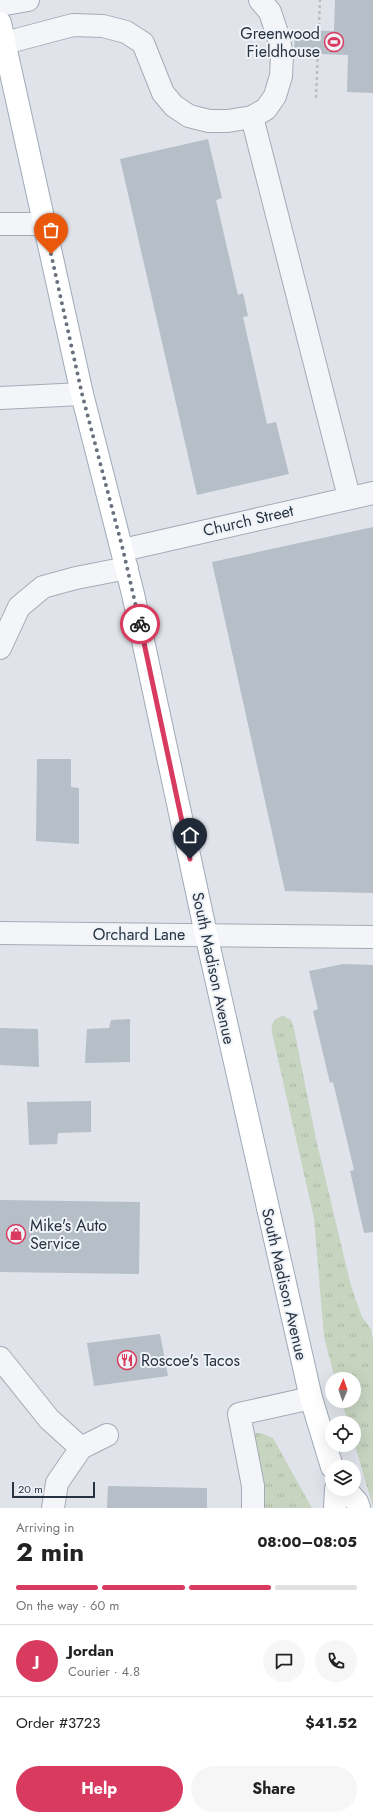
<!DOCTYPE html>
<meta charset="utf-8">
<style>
body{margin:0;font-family:Jost,sans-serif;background:#f6f6f6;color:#222;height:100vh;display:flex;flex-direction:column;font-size:15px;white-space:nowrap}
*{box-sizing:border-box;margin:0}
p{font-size:13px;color:#767676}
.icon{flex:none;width:22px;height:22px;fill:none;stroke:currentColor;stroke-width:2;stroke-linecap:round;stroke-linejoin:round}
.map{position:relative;height:1508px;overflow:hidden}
.panel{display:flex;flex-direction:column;background:#fff;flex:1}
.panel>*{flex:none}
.needle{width:26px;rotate:2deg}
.buttons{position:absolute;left:325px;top:1372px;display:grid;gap:8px}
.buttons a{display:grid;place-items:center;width:36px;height:36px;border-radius:50%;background:#fff;box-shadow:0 4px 16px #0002;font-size:20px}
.scale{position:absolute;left:12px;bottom:10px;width:83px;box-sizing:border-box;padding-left:4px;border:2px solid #273343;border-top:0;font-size:11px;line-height:14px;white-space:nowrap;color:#273343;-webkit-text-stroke:3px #eff3f7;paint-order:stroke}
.pin{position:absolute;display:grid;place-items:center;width:34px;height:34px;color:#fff;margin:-41px -17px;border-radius:50% 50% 50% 0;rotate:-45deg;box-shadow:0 0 4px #0007}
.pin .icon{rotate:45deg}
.courier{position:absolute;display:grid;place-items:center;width:40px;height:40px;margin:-20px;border:3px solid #d93a5f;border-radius:50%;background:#fff;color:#222;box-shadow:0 1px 5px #0007}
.head em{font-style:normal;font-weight:700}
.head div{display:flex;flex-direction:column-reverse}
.head{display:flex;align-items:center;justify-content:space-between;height:68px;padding:0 16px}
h1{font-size:26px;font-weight:700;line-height:30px}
.bar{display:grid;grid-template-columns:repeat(4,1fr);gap:6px 4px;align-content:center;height:48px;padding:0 16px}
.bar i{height:5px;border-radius:3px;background:#e0e0e0}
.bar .current{background:#d93a5f}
.bar p{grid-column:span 4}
.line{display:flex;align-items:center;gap:10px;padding:0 16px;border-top:1px solid #e0e0e0}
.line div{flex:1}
.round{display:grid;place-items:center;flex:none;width:42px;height:42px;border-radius:21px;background:#f6f6f6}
.button{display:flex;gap:8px;margin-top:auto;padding:8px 16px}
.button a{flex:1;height:46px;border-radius:24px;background:#d93a5f;color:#fff;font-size:16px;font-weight:700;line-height:46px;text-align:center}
.button a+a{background:#f6f6f6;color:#222}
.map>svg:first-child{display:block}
</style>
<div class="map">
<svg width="373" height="1508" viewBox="0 0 373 1508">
<defs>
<pattern id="grass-tufts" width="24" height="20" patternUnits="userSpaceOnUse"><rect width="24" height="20" fill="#c7d4c0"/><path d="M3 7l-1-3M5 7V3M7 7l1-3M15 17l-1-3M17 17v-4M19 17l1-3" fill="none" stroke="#abb6a6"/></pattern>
</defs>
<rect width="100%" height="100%" fill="#e0e4ea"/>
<path fill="url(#grass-tufts)" d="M283 1016 291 1020 294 1029 316 1139 351 1286 362 1317 371 1329 373 1340V1507L354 1442V1423H348L342 1401H354V1379H335L324 1337 314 1218 272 1033C271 1023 273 1019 283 1016Z
M253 1433H261L273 1438 312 1508H261Z"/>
<path fill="#b6bec8" d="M335 0H373V93L347 92 348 55 294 53 295 30 334 31Z
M208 139 222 198 216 200 238 295 243 293 248 316 243 317 267 424 276 422 289 474 197 495 120 159Z
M373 527V893L285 891 212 562Z
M37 759H71V787L79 788V844L36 841Z
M343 964 373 965V1232L364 1233 350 1171 354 1170 333 1082 330 1083 313 1011 318 1009 309 971Z
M130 1019V1062L85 1063 87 1029 109 1028 111 1020Z
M0 1028 38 1029 39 1067 0 1065Z
M91 1101V1132L58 1133 57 1144 29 1145 27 1102Z
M0 1200 140 1202 139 1274 0 1272Z
M160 1334 168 1376 94 1386 87 1343Z
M108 1486 207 1488V1508H107Z"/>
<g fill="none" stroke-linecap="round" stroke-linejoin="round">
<defs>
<path id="minor" d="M0 5 28 0
M5 43 73 25 103 26 126 32 143 43 163 93 174 106 189 116 209 121H228L252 117 266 109 275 96 281 76 282 55 278 36 270 12 260 0
M252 117 349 497
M0 224H45
M0 398 82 394
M123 550 373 493
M0 648 19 607 43 587 76 578 127 568
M0 933 373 937
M0 1358 49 1419 81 1448
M53 1508 57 1483 81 1448 107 1435
M253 1508V1486L239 1414 311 1398"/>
<path id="major" d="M0 23 82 394 133 594 206 934 311 1398 332 1467
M345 1489 357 1502 359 1508
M335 1508 336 1489"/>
</defs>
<use href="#minor" stroke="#a5abb5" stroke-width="24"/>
<use href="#major" stroke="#9eaab7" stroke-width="24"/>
<path stroke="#babfc5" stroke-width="2.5" stroke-dasharray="3 3" stroke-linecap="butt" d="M316 98 320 0"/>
<use href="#minor" stroke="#f3f5f8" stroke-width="22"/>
<use href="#major" stroke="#fff" stroke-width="22"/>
</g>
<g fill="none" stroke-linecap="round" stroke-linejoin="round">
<path stroke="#68717d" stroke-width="4" stroke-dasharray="0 7.2" d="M51 254 82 394 123 550 140 624"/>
<path stroke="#d93a5f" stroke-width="5" d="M140 624 190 859"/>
</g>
<defs>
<symbol id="stadium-ring" viewBox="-11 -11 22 22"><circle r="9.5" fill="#eff3f7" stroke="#d93a5f" stroke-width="1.5"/><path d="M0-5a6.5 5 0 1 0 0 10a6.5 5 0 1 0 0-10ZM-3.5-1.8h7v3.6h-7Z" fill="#d93a5f"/></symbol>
<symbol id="shop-ring" viewBox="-11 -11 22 22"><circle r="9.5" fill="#eff3f7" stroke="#d93a5f" stroke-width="1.5"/><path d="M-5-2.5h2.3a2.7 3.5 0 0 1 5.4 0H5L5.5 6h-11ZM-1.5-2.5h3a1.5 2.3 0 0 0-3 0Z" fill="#d93a5f"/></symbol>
<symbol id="restaurant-ring" viewBox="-11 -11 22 22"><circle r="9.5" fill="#eff3f7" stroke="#d93a5f" stroke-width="1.5"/><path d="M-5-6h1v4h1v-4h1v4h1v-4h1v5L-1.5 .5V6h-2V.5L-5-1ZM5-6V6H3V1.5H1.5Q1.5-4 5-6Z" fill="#d93a5f"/></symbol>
</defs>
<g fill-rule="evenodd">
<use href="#stadium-ring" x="323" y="31" width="22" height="22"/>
<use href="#shop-ring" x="5" y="1223" width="22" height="22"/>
<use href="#restaurant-ring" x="116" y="1349" width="22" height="22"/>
</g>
<g text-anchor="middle" stroke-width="4" stroke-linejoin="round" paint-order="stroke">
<g font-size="16" fill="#273343" stroke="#eff3f7" text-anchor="start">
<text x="320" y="39" text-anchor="end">Greenwood<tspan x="320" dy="18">Fieldhouse</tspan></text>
<text x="30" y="1231">Mike's Auto<tspan x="30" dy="18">Service</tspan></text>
<text x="141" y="1366">Roscoe's Tacos</text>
</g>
<g font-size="16" fill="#273343" stroke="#eff3f7">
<text transform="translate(248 520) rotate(-13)" y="6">Church Street</text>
<text x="139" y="940">Orchard Lane</text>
<text transform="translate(214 968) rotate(78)" y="6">South Madison Avenue</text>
<text transform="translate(285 1284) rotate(77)" y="6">South Madison Avenue</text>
</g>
</g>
</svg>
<div class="buttons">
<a><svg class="needle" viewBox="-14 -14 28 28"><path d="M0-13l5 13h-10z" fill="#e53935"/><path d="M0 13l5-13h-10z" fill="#767676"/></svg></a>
<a><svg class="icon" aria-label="locate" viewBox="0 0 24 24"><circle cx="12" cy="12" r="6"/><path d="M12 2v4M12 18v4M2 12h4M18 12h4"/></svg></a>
<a><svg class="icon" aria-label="layers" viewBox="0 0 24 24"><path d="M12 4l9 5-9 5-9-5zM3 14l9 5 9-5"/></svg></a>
</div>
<div class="scale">20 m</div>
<div class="pin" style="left:51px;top:254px;background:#ea580c"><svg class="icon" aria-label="bag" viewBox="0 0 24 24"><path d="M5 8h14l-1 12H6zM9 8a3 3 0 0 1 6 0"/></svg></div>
<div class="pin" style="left:190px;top:859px;background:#1f2937"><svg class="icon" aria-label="home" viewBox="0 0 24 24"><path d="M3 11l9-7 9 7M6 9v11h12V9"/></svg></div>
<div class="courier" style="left:140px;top:624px"><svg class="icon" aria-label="bike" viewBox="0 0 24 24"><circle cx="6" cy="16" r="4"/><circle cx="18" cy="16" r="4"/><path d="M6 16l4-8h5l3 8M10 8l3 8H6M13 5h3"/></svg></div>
</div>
<section class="panel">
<div class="head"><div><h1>2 min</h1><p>Arriving in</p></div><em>08:00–08:05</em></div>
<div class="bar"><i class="current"></i><i class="current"></i><i class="current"></i><i></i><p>On the way · 60 m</p></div>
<div class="line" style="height:72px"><b class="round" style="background:#d93a5f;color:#fff">J</b><div><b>Jordan</b><p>Courier · 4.8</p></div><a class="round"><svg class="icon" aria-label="chat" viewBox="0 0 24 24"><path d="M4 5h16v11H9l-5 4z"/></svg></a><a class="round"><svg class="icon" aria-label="phone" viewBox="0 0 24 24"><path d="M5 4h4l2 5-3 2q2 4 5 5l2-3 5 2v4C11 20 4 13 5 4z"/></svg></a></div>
<div class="line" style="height:52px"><div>Order #3723</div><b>$41.52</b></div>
<div class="button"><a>Help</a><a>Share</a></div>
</section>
